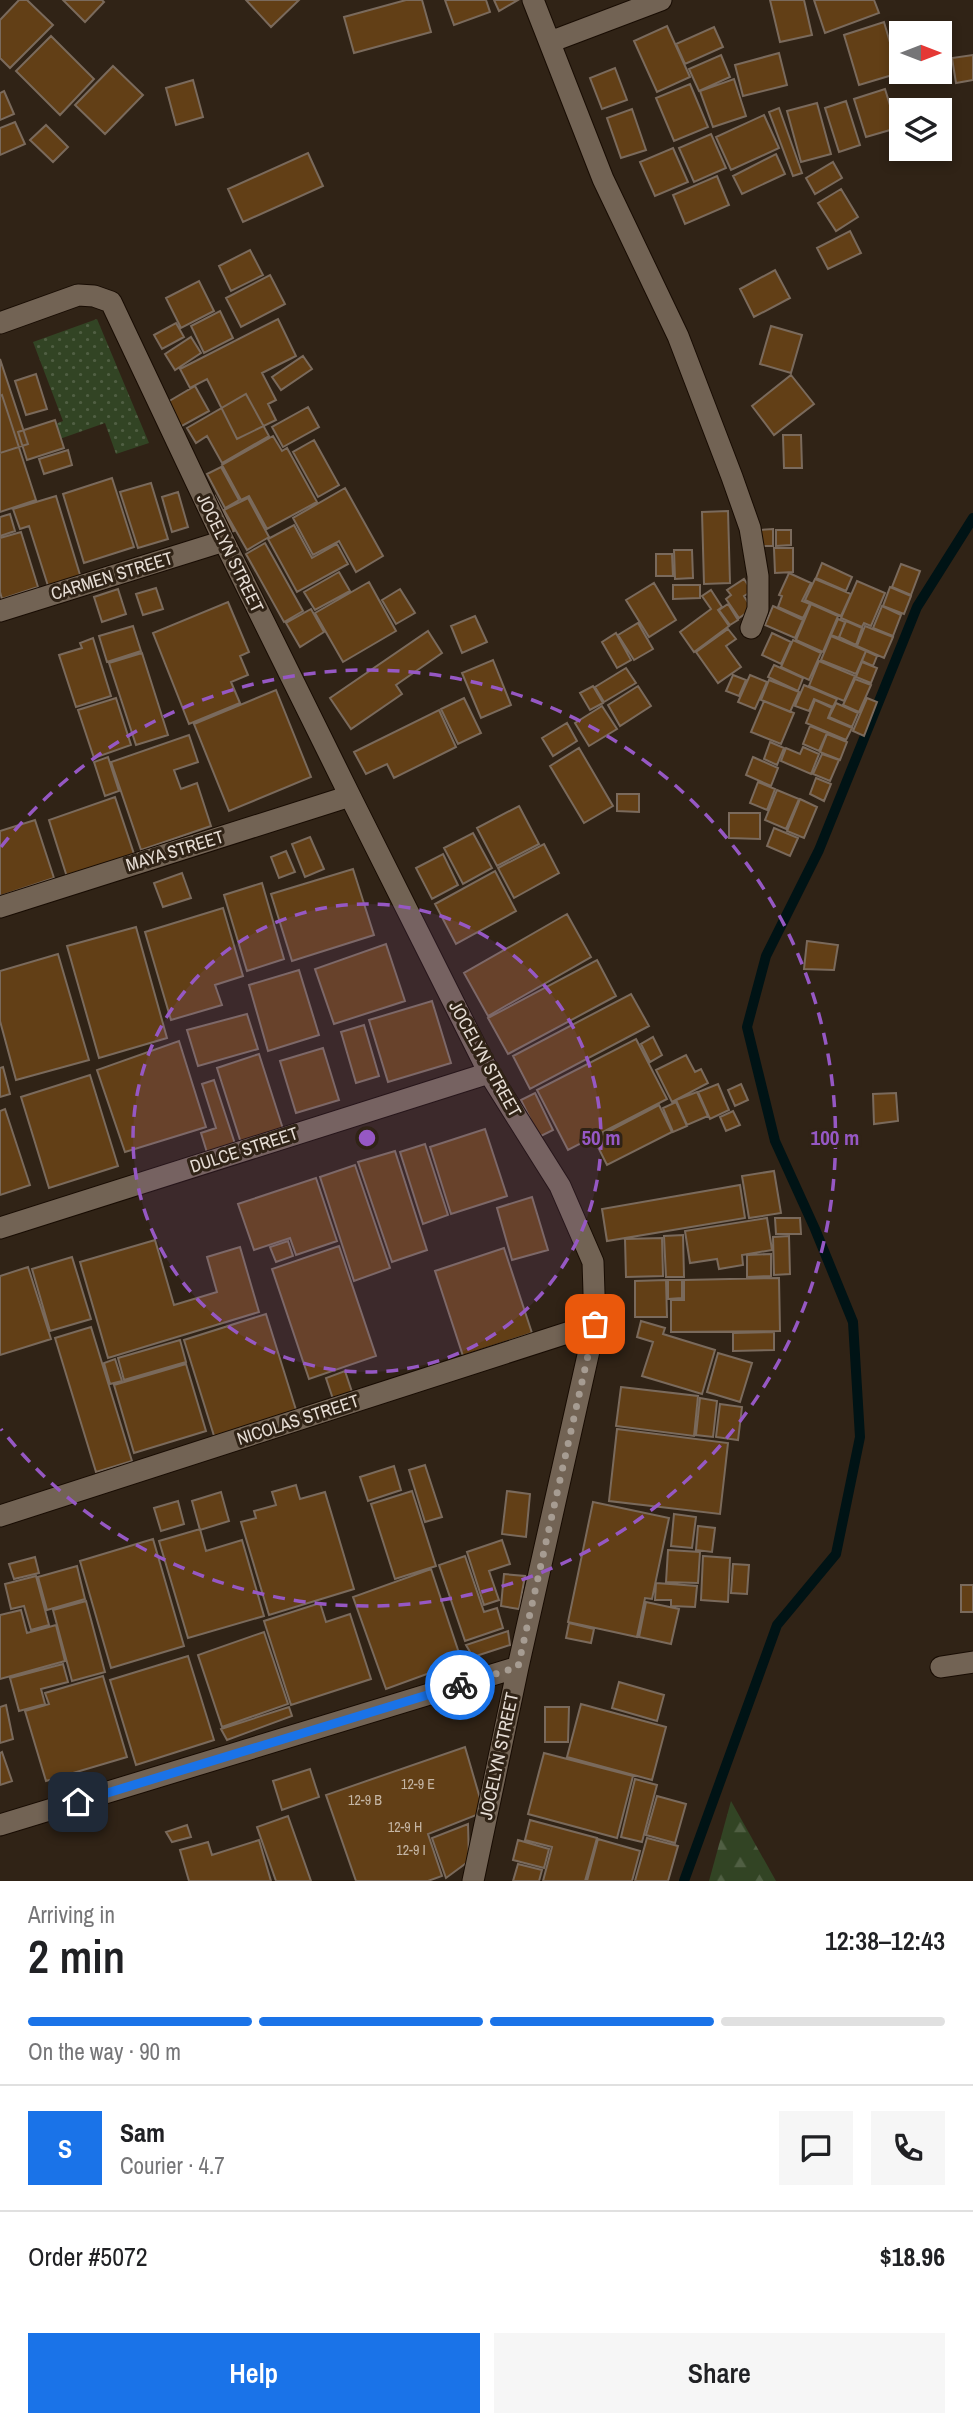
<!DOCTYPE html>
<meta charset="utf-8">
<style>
body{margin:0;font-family:"Archivo Narrow",sans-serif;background:#f6f6f6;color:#202124;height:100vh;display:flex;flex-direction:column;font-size:26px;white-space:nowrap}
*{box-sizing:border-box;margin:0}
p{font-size:23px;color:#757577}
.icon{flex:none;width:38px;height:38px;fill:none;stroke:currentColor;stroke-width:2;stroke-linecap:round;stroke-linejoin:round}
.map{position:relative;height:1881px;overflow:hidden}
.details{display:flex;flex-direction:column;background:#fff;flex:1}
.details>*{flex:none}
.needle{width:46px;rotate:90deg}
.fabs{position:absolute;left:889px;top:21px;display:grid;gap:14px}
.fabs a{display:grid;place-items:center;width:63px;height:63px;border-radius:0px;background:#fff;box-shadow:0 4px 10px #0003;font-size:35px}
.pin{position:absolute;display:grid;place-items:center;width:60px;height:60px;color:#fff;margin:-30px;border-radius:14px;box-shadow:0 4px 10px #0006}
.courier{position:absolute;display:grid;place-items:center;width:70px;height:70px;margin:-35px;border:5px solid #1a73e8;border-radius:50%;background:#fff;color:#222;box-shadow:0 2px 9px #0007}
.overview em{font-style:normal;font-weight:600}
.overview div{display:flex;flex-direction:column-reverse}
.overview{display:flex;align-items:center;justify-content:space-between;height:119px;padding:0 28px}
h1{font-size:46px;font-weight:600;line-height:52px}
.bar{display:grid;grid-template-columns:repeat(4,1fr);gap:10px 7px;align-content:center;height:84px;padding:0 28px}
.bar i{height:9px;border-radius:5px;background:#e0e0e0}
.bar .on{background:#1a73e8}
.bar p{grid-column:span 4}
.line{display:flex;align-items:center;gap:18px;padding:0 28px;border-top:2px solid #e0e0e0}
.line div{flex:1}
.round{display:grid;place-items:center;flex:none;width:74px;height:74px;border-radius:0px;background:#f6f6f6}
.button{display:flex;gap:14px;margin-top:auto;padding:14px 28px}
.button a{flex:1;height:80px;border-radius:0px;background:#1a73e8;color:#fff;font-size:28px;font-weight:600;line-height:80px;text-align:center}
.button a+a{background:#f6f6f6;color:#202124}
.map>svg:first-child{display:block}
</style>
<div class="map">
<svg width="973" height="1881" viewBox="0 0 973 1881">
<defs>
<pattern id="grass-dots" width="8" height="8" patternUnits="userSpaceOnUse" patternTransform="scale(1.75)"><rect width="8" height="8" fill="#324424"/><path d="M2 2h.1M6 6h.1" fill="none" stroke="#505f43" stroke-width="1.8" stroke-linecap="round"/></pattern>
<pattern id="forest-firs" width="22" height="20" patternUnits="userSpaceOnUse" patternTransform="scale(1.75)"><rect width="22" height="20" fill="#324424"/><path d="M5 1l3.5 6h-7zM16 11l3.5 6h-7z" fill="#505f43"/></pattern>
</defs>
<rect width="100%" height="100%" fill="#302316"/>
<path fill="url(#grass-dots)" d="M97 319 149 443 116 454 105 423 37 447 32 433 63 421 33 342Z"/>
<path fill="url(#forest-firs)" d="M731 1801 776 1881H709Z"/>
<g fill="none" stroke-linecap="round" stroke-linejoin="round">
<path stroke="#001315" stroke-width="10" d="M684 1881 777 1625 836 1554 860 1437 853 1322 815 1229 775 1141 747 1027 766 956 819 850 917 607 973 518"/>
</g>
<path fill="#623f16" stroke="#7a6a5c" stroke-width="2" d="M19 0H27L53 25 10 68 0 58V20Z
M63 0H102L104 2 85 22Z
M246 0H299L271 27Z
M406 0H422L431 32 354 53 344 17Z
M445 0H486L490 12 454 25Z
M494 0H518L499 11Z
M770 0H804L812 35 780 42Z
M814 0H874L879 13 825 33Z
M884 22 899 73 859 85 844 35Z
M667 26 690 77 657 92 634 41Z
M714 27 723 47 685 64 676 44Z
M51 36 94 79 60 115 16 71Z
M779 53 787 85 743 96 735 65Z
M721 55 730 77 699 91 689 69Z
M973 55V80L956 83 952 58Z
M113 66 143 95 105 134 75 105Z
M615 68 627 100 602 109 590 78Z
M734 79 746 116 713 127 700 91Z
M193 80 203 117 176 125 166 88Z
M690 84 708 127 674 141 656 98Z
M885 89 897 128 866 137 854 99Z
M4 91 14 114 0 120V93Z
M846 101 860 145 839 152 825 108Z
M817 103 831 154 801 162 787 111Z
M779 108 802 173 793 176 769 112Z
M632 109 646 150 621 158 607 118Z
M764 115 779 148 731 170 716 137Z
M15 122 25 144 0 155V128Z
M46 125 68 147 53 162 30 140Z
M711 134 726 168 694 182 679 148Z
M673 148 688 182 655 196 640 162Z
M308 153 323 186 243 222 228 189Z
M776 154 785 174 742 194 733 176Z
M833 162 842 178 815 194 806 178Z
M717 176 729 205 685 224 673 195Z
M841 189 858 217 836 231 818 203Z
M850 231 861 253 828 269 817 248Z
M250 250 263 275 231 291 219 266Z
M775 270 790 298 754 317 740 289Z
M270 275 285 304 241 327 226 298Z
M199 281 214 311 181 328 166 298Z
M220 311 233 338 204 353 191 326Z
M278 319 296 356 262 373 276 400 268 404 276 420 237 439 207 379 190 388 180 369Z
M176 323 184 337 162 349 154 335Z
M771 326 802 335 791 373 760 364Z
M191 337 201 353 175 370 165 354Z
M303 356 312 369 281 390 272 377Z
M0 359 28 444 0 453Z
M36 374 47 409 26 415 15 381Z
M791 375 814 404 774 435 752 406Z
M195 386 209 411 180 427 166 403Z
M246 394 269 436 222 463 207 436 196 443 187 428Z
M2 395 36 500 0 512V396Z
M308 407 319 427 283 447 272 427Z
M55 420 64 448 27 460 18 432Z
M783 435H801L802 468H784Z
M273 436 282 451 287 448 317 502 267 529 249 496 241 500 222 465Z
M314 440 339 485 318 497 293 452Z
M68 450 72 465 44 474 39 459Z
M221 467 239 500 225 508 207 474Z
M112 478 134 547 84 563 63 494Z
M151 483 168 539 138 548 120 492Z
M345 488 383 556 356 572 339 541 313 555 293 518Z
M178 492 188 527 172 532 162 497Z
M56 496 81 578 49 589 29 526 20 529 13 509Z
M215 496 234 531 229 533 210 499Z
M248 498 269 537 247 550 224 510Z
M728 511 730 583 704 584 702 512Z
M10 514 15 531 0 536V517Z
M294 525 312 558 337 544 348 564 297 592 268 539Z
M773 529V546H760L759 530Z
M776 530H791V545L776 546Z
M21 532 38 587 2 599 0 592V538Z
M265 543 303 611 284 622 246 554Z
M774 548H793V572L775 573Z
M674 550H692L693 578 675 579Z
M656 554H672L673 576H656Z
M822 563 852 577 846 591 816 578Z
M901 564 920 571 911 595 892 587Z
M339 572 350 591 315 610 304 592Z
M789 573 811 583 802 601 810 604 803 618 778 607 782 596 779 595Z
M744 579 752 591 744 596 752 609 739 618 726 599 731 595 727 590Z
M815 579 851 594 841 616 805 600Z
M857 581 885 593 871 626 864 623 862 627 841 618Z
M369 582 396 631 343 662 315 613Z
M654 583 676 620 649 637 626 600Z
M673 585H700V598L673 599Z
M890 587 911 596 904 614 883 606Z
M156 588 163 609 143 615 136 594Z
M118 589 126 614 102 622 94 597Z
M400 589 415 613 396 624 382 600Z
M711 590 722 607 718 610 729 626 694 652 680 632 711 609 702 596Z
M228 602 249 652 240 656 248 675 231 682 240 703 189 724 153 633Z
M728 604 738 620 730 625 719 610Z
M811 604 838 616 823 652 796 640Z
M773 606 803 620 795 638 765 625Z
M882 606 901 615 893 636 873 628Z
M311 609 324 632 300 647 286 623Z
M475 616 487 642 462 653 451 626Z
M838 619 845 622 839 638 831 635Z
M846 621 862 628 856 645 839 637Z
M638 623 653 649 634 660 618 635Z
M133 626 141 651 107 662 99 636Z
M865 626 893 637 884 658 857 646Z
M728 629 736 639 726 646 741 667 718 683 696 652Z
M428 631 442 653 396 685 402 694 351 729 330 698Z
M616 633 631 660 617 668 602 642Z
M772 633 791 642 781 664 762 655Z
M831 636 866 651 856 674 821 660Z
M93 638 111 696 76 707 59 655 82 648 80 643Z
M793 640 821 653 809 680 781 667Z
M866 651 877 656 873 666 862 661Z
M142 653 168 735 136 745 109 663Z
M493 660 511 705 481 718 462 673Z
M819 661 855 676 844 701 809 686Z
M862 662 877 668 871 683 856 677Z
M774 665 803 678 798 691 768 677Z
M626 668 636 683 604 702 595 687Z
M733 675 746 680 739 696 726 691Z
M750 675 767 682 755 709 738 702Z
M855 679 871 685 859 712 843 705Z
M769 680 799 692 790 712 761 700Z
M804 685 837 699 833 707 814 699 809 711 795 706Z
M593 686 603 703 590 710 580 693Z
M638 686 651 706 620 726 608 705Z
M276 690 311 777 229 811 194 724Z
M116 698 131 745 94 758 78 710Z
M464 698 481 733 458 744 441 709Z
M867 698 877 702 864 736 853 731Z
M815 700 832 708 828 718 852 728 846 740 806 723Z
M764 701 794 713 781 744 751 732Z
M836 703 858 713 852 727 829 717Z
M602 706 617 729 589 746 575 723Z
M439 710 456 747 394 778 387 764 366 774 354 752Z
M567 723 577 741 553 756 542 738Z
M810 726 827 733 819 751 803 744Z
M827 734 847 742 840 760 820 752Z
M189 735 198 762 174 770 181 789 197 783 211 826 141 850 111 762Z
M770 742 784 748 777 765 764 759Z
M803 747 819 754 811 774 781 761 786 748 800 754Z
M579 748 613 806 584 823 550 766Z
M822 754 839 760 830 781 813 774Z
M108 757 119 791 105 796 94 762Z
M753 757 778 768 771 786 746 775Z
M816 778 831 784 824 801 810 794Z
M758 782 775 789 767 810 750 803Z
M777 790 799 799 786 829 765 820Z
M617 794H639V812L617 811Z
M115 797 134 854 67 877 49 820Z
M800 799 817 807 804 838 787 831Z
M519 806 539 844 497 866 477 828Z
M729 813H760V839L729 838Z
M35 820 54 878 0 896V831Z
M774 828 798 838 790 856 767 846Z
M473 833 492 868 463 884 444 848Z
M310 837 324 869 305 877 292 844Z
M544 844 559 873 514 898 498 868Z
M286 851 295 872 279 878 271 857Z
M443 854 458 885 432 899 416 868Z
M353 869 374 935 292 961 271 894Z
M495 871 516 911 456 944 435 904Z
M182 873 191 898 163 907 154 883Z
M262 883 284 959 247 971 224 895Z
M223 908 243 976 215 985 222 1005 171 1020 145 932Z
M567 914 591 957 488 1016 464 973Z
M136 927 167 1038 99 1058 67 946Z
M807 941 838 945 834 970 804 969Z
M386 944 405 1001 334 1024 315 969Z
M58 954 89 1060 16 1080 0 1021V971Z
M597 960 616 996 508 1054 488 1018Z
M299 970 319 1035 268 1051 249 985Z
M631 994 649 1026 530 1089 513 1056Z
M432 1001 451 1063 388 1082 369 1020Z
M247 1014 258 1049 198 1066 187 1030Z
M364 1025 379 1076 356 1083 341 1032Z
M653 1037 662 1055 650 1062 641 1044Z
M636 1039 667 1099 568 1150 537 1090Z
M179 1041 206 1127 125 1152 97 1070Z
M323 1048 339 1100 296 1113 280 1061Z
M259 1054 283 1129 241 1143 217 1068Z
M686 1055 695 1072 701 1069 708 1083 672 1102 656 1070Z
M3 1067 10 1094 0 1097V1068Z
M90 1075 118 1166 49 1188 21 1097Z
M214 1080 237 1150 209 1159 201 1133 216 1128 202 1084Z
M718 1084 729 1110 710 1119 698 1092Z
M741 1084 748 1100 735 1106 728 1090Z
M697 1092 708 1116 687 1125 676 1100Z
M535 1093 553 1130 539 1137 521 1100Z
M896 1093 898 1121 874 1124 873 1094Z
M676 1102 687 1126 673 1132 663 1108Z
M659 1105 672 1132 607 1165 594 1139Z
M5 1109 30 1185 0 1195V1111Z
M733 1111 740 1125 726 1131 720 1117Z
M485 1129 507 1196 451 1214 430 1147Z
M425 1144 448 1215 423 1224 400 1152Z
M395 1151 427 1250 392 1262 358 1162Z
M355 1165 390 1268 354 1281 320 1177Z
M774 1171 781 1213 749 1218 742 1176Z
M316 1178 337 1241 296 1255 290 1238 254 1250 238 1204Z
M740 1185 745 1218 607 1241 602 1209Z
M532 1197 548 1250 512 1260 497 1208Z
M767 1218 772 1250 742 1255 743 1265 719 1269 717 1259 690 1263 685 1231Z
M775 1218H800L801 1234H776Z
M683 1235 684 1277H666L664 1236Z
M789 1236 790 1274 774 1275 773 1237Z
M662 1238 663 1276 626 1277 625 1239Z
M155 1240 174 1305 217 1292 207 1257 240 1247 259 1312 108 1358 80 1262Z
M288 1241 293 1256 276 1262 270 1247Z
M339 1246 376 1356 309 1379 272 1269Z
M504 1248 532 1333 463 1356 435 1271Z
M771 1254V1276L747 1277V1255Z
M72 1257 91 1319 50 1331 32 1269Z
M28 1267 51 1339 0 1355V1276Z
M779 1278 780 1331 671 1332V1300H684V1280Z
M666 1280 667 1317H635V1281Z
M668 1280H682V1298L668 1299Z
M266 1314 297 1413 215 1439 184 1340Z
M641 1321 665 1328 663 1334 715 1350 702 1394 642 1376 653 1342 637 1337Z
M91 1327 132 1461 96 1472 55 1338Z
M774 1332V1350L733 1351V1333Z
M180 1340 186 1362 124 1380 118 1358Z
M718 1353 752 1363 740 1402 707 1392Z
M115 1359 122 1381 110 1384 104 1363Z
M186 1364 206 1431 134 1453 114 1385Z
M345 1371 352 1392 333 1399 326 1378Z
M621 1387 698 1396 694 1436 616 1426Z
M700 1398 717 1401 713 1437 696 1435Z
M720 1404 742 1407 738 1440 716 1437Z
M617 1429 728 1443 720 1514 609 1501Z
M425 1465 442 1517 425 1522 409 1470Z
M394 1466 401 1490 368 1501 360 1477Z
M296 1485 300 1499 325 1492 354 1589 269 1615 241 1522 256 1518 254 1511 276 1505 272 1492Z
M412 1491 436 1566 395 1579 371 1504Z
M507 1491 530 1494 526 1537 502 1534Z
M221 1492 229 1521 200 1530 192 1501Z
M178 1501 184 1524 161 1531 154 1508Z
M593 1502 669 1518 652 1599 645 1598 637 1637 568 1622Z
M674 1514 696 1517 692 1548 671 1546Z
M698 1526 715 1528 712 1552 696 1550Z
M200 1529 206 1551 242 1540 264 1616 188 1638 159 1541Z
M153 1539 184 1646 111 1668 80 1561Z
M502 1540 510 1564 489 1571 499 1600 484 1605 467 1552Z
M668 1550 700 1552 698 1583 666 1582Z
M465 1556 484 1612 497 1608 503 1628 465 1641 439 1565Z
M703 1556 730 1558 728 1602 701 1600Z
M35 1557 39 1573 14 1579 9 1564Z
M733 1564 749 1565 747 1594 731 1593Z
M77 1566 85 1599 47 1610 38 1577Z
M431 1569 463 1665 438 1677 435 1671 386 1689 353 1597Z
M504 1574 525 1576 519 1609 501 1606Z
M36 1576 49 1625 31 1630 24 1606 11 1609 5 1584Z
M656 1583 697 1586 695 1607 671 1606V1600H655Z
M961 1585H973V1612H961Z
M86 1601 105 1672 72 1681 53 1610Z
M646 1602 679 1609 671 1644 639 1637Z
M320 1603 326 1622 350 1614 371 1679 291 1705 264 1621Z
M21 1610 27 1633 56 1625 65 1661 0 1679V1615Z
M569 1623 594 1629 591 1643 566 1638Z
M508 1631 510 1645 473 1657 466 1645Z
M264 1632 288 1704 222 1727 198 1655Z
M188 1656 214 1740 136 1765 110 1680Z
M63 1664 68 1682 41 1689 45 1704 19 1711 10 1678Z
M103 1676 127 1757 46 1781 25 1711 49 1704 45 1693Z
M619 1682 664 1695 657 1721 612 1708Z
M581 1704 666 1727 652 1780 567 1757Z
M6 1705 13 1739 0 1743V1707Z
M289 1707 292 1716 227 1740 221 1729Z
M545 1707H569L568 1742H545Z
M465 1747 484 1812 428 1834 442 1876 428 1881H356L326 1795Z
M2 1752 12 1781 0 1785V1753Z
M544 1753 633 1776 617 1838 528 1814Z
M310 1769 319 1797 282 1810 273 1781Z
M635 1779 657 1785 642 1842 621 1837Z
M657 1796 686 1804 675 1843 646 1835Z
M288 1816 311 1881H276L257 1827Z
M530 1820 597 1838 585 1881H543L552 1847 525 1840Z
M468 1824 469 1861 446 1878 432 1838Z
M187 1825 191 1837 172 1842 166 1832Z
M647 1838 678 1846 668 1881H635Z
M598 1839 640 1851 632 1881H587Z
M259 1840 271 1881H189L180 1850 208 1842 212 1855Z
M518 1840 549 1849 544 1868 513 1860Z
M518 1864 542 1870 539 1881H513Z"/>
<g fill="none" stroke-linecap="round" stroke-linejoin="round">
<defs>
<path id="street" d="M533 0 603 179 678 336 732 477 750 528 758 576V609L751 628
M550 42 661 0
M0 323 78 295 94 296 111 302 224 541 350 796 489 1073 560 1186 593 1262 595 1324 518 1667 473 1881
M0 611 224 541
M0 907 350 796
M0 1228 489 1073
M0 1516 595 1324
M941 1667 973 1662
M0 1825 518 1667"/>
</defs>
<use href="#street" stroke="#180c03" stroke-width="23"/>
<use href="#street" stroke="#726354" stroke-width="21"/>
</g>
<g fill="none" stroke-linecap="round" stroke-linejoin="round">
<path stroke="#a69c92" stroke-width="7" stroke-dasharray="0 12.6" d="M460 1685 518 1667 595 1324"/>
<path stroke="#1a73e8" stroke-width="9" d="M78 1802 460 1685"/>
</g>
<circle cx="367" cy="1138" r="234" fill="#9658c4" fill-opacity=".12"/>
<g fill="none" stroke="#9658c4" stroke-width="3.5" stroke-dasharray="12 9">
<circle cx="367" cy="1138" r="234"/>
<path d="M1 847A468 468 0 1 1 1 1429"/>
</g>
<g text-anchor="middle" stroke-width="6" stroke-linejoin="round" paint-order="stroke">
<g font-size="14" fill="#c5b6a5">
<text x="418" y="1789">12-9 E</text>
<text x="365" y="1805">12-9 B</text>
<text x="405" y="1832">12-9 H</text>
<text x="411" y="1855">12-9 I</text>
</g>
<g font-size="18" fill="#e6ddd5" stroke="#302316">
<text transform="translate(230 553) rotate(64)" y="6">JOCELYN STREET</text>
<text transform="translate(112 576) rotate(-17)" y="6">CARMEN STREET</text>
<text transform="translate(175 851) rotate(-17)" y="6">MAYA STREET</text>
<text transform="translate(485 1059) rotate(61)" y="6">JOCELYN STREET</text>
<text transform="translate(244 1150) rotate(-18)" y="6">DULCE STREET</text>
<text transform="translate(298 1420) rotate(-18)" y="6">NICOLAS STREET</text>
<text transform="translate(499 1756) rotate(-78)" y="6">JOCELYN STREET</text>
</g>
</g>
<circle cx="367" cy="1138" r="10" fill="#9658c4" stroke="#302316" stroke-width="3.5"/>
<g font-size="21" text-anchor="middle" font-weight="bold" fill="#9658c4" stroke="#302316" stroke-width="6" stroke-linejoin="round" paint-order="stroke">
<text x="601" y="1145">50 m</text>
<text x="835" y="1145">100 m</text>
</g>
</svg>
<div class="fabs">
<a><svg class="needle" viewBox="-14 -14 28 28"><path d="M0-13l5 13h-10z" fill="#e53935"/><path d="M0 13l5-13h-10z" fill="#757577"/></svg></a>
<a><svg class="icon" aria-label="layers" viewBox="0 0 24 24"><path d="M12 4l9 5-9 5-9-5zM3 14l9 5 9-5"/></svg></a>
</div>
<div class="pin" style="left:595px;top:1324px;background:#ea580c"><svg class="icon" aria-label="bag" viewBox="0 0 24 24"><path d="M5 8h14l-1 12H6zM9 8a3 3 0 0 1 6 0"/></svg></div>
<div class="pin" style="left:78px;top:1802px;background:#1f2937"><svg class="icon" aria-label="home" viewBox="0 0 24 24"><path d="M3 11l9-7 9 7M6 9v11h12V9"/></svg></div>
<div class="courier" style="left:460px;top:1685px"><svg class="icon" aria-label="bike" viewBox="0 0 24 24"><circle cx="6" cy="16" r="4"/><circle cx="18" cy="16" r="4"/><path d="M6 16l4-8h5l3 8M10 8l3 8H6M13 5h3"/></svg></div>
</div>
<section class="details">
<div class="overview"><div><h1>2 min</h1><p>Arriving in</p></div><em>12:38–12:43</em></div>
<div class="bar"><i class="on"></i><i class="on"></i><i class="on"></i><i></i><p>On the way · 90 m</p></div>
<div class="line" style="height:126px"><b class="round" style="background:#1a73e8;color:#fff">S</b><div><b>Sam</b><p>Courier · 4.7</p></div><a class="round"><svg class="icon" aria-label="chat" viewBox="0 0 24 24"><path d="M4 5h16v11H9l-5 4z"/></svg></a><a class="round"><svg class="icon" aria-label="phone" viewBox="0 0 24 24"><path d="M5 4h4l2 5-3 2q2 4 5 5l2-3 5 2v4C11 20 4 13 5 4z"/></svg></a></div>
<div class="line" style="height:91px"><div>Order #5072</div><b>$18.96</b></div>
<div class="button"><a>Help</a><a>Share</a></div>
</section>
